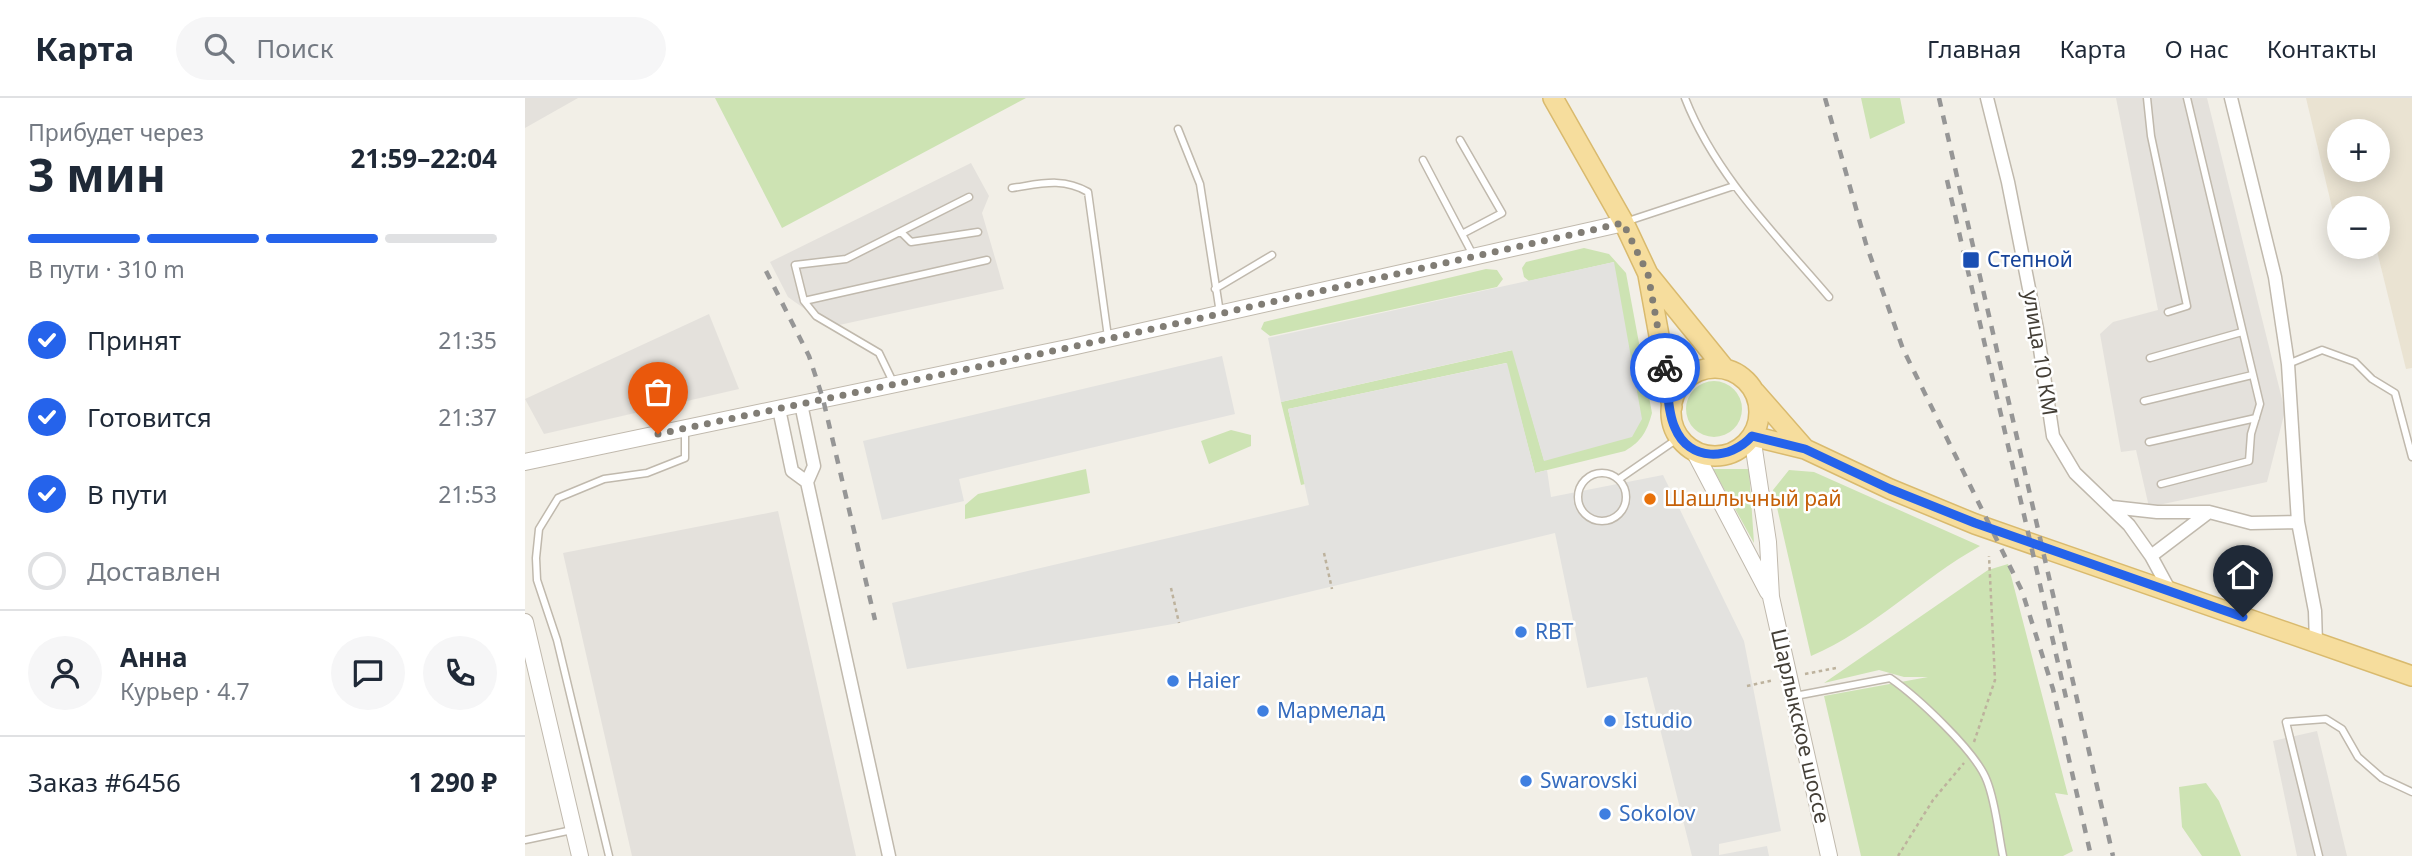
<!DOCTYPE html>
<html lang="ru">
<meta charset="utf-8">
<style>
body{margin:0;font-family:"Noto Sans",sans-serif;background:#f6f6f7;color:#1f2937;height:100vh;display:flex;flex-direction:column;font-size:26px;white-space:nowrap}
*{box-sizing:border-box;margin:0}
p{font-size:23px;color:#747a83}
.icon{flex:none;width:38px;height:38px;fill:none;stroke:currentColor;stroke-width:2;stroke-linecap:round;stroke-linejoin:round}
.map{position:relative;flex:1;overflow:hidden}
.panel{display:flex;flex-direction:column;background:#fff;width:525px}
.panel>*{flex:none}
.buttons{position:absolute;left:1802px;top:21px;display:grid;gap:14px}
.buttons a{display:grid;place-items:center;width:63px;height:63px;border-radius:50%;background:#fff;box-shadow:0 4px 18px #0003;font-size:35px}
.pin{position:absolute;display:grid;place-items:center;width:60px;height:60px;color:#fff;margin:-72px -30px;border-radius:50% 50% 50% 0;rotate:-45deg;box-shadow:0 0 7px #0007}
.pin .icon{rotate:45deg}
.courier{position:absolute;display:grid;place-items:center;width:70px;height:70px;margin:-35px;border:5px solid #2563eb;border-radius:50%;background:#fff;color:#222;box-shadow:0 2px 9px #0007}
.head em{font-style:normal;font-weight:700}
.head div{display:flex;flex-direction:column-reverse}
.head{display:flex;align-items:center;justify-content:space-between;height:119px;padding:0 28px}
h1{font-size:46px;font-weight:700;line-height:52px}
.bar{display:grid;grid-template-columns:repeat(4,1fr);gap:10px 7px;align-content:center;height:84px;padding:0 28px}
.bar i{height:9px;border-radius:5px;background:#e0e1e3}
.bar .current{background:#2563eb}
.bar p{grid-column:span 4}
.line{display:flex;align-items:center;gap:18px;padding:0 28px;border-top:2px solid #e0e1e3}
.line div{flex:1}
.round{display:grid;place-items:center;flex:none;width:74px;height:74px;border-radius:37px;background:#f6f6f7}
ol{padding:0 28px;list-style:none}
li{display:flex;align-items:center;gap:21px;height:77px}
li p{margin-inline-start:auto}
li .icon{padding:7px;border-radius:50%;background:#2563eb;color:#fff;stroke-width:4}
li:last-child{color:#747a83}
li i{width:38px;height:38px;border:4px solid #e0e1e3;border-radius:50%}
header{display:flex;align-items:center;gap:42px;box-sizing:border-box;height:98px;padding:0 35px;background:#fff;border-bottom:2px solid #e0e1e3}
header strong{font-size:33px}
nav{display:flex;gap:38px;margin-inline-start:auto;font-size:24px}
.search{width:490px;height:63px;background:#f6f6f7;display:flex;align-items:center;gap:18px;box-sizing:border-box;padding:0 24px;border-radius:38px;color:#747a83;font-size:26px}
main{display:flex;flex:1;min-height:0}
.map>svg:first-child{display:block}
</style>
<header>
<strong>Карта</strong>
<div class="search"><svg class="icon" aria-label="search" viewBox="0 0 24 24"><circle cx="10" cy="10" r="6"/><path d="M15 15l6 6"/></svg>Поиск</div>
<nav><a>Главная</a><a>Карта</a><a>О нас</a><a>Контакты</a></nav>
</header>
<main>
<section class="panel">
<div class="head"><div><h1>3 мин</h1><p>Прибудет через</p></div><em>21:59–22:04</em></div>
<div class="bar"><i class="current"></i><i class="current"></i><i class="current"></i><i></i><p>В пути · 310 m</p></div>
<ol>
<li><svg class="icon" aria-label="check" viewBox="0 0 24 24"><path d="M5 12l5 5 9-10"/></svg>Принят<p>21:35</p></li>
<li><svg class="icon" aria-label="check" viewBox="0 0 24 24"><path d="M5 12l5 5 9-10"/></svg>Готовится<p>21:37</p></li>
<li><svg class="icon" aria-label="check" viewBox="0 0 24 24"><path d="M5 12l5 5 9-10"/></svg>В пути<p>21:53</p></li>
<li><i></i>Доставлен</li>
</ol>
<div class="line" style="height:126px"><a class="round"><svg class="icon" aria-label="person" viewBox="0 0 24 24"><circle cx="12" cy="8" r="4"/><path d="M4 21q1-7 8-7t8 7"/></svg></a><div><b>Анна</b><p>Курьер · 4.7</p></div><a class="round"><svg class="icon" aria-label="chat" viewBox="0 0 24 24"><path d="M4 5h16v11H9l-5 4z"/></svg></a><a class="round"><svg class="icon" aria-label="phone" viewBox="0 0 24 24"><path d="M5 4h4l2 5-3 2q2 4 5 5l2-3 5 2v4C11 20 4 13 5 4z"/></svg></a></div>
<div class="line" style="height:91px"><div>Заказ #6456</div><b>1 290 ₽</b></div>
</section>
<div class="map">
<svg width="1887" height="758" viewBox="0 0 1887 758">
<rect width="100%" height="100%" fill="#f2efe7"/>
<path fill="#e4e1dc" d="M0 0H53L0 30Z
M1591 0H1682L1760 313 1742 384 1624 409 1611 352 1596 354 1575 236 1588 224 1633 212Z
M446 65 464 98 457 115 479 191 305 229 263 199 245 164Z
M184 216 214 291 19 336 0 301Z
M253 413 331 758H107L38 455Z
M1792 633 1822 758H1772L1748 643Z"/>
<path fill="#eae3d2" fill-rule="evenodd" d="M1781 0H1887V270L1881 271 1851 149 1853 110H1815L1814 139ZM1815 33H1853V72H1815Z"/>
<path fill="#cde3b3" d="M190 0H501L257 130Z
M1336 0H1375L1380 25 1345 41Z
M1059 150 1084 156 1101 175 1127 315C1122 333 1117 343 1100 353L1010 375 981 265 763 311 780 386 776 387 756 304 988 252 1019 362 1089 164 1004 183 999 179 997 170 1001 164Z
M961 171 972 172 978 181 972 189 745 238 736 231 739 224Z
M1161 311a28 28 0 1 1 56 0a28 28 0 1 1-56 0Z
M706 332 726 337V348L684 366 676 343Z
M561 371 565 395 440 421V407L453 396Z
M1188 371H1224L1229 445Z
M1264 372 1289 374 1455 448C1396 481 1349 531 1286 558L1248 392Z
M1483 466 1543 697 1530 695 1548 753 1538 758H1336L1299 598 1403 579H1379L1354 572 1299 585 1463 472Z
M1681 685 1694 703 1716 758H1677L1657 729 1654 689Z"/>
<path fill="#e3e2df" d="M1089 164 1117 321 1107 339 1019 363 987 252 756 304 743 240Z
M697 258 710 316 434 381 439 403 357 422 338 343Z
M982 265 1010 375 1022 372 1026 399 1138 377 1219 543 1256 733 1194 746V757L1242 748 1244 758H1167L1122 579 1062 590 1030 435 654 525 382 571 367 505 784 407 763 311Z"/>
<g fill="none" stroke-linecap="round" stroke-linejoin="round">
<defs>
<path id="service" d="M1160 0C1190 77 1251 137 1304 199
M1622 0 1626 38 1662 208 1643 214
M653 31 675 86 695 215
M935 42 977 115 937 136
M898 62 948 157
M487 90C515 86 537 79 563 94L583 239
M1100 124 1209 88
M376 134 386 144 453 134
M690 191 747 157
M279 203 270 167 321 161 444 99
M1625 260 1717 234
M1763 266 1797 252 1830 264 1847 281 1870 295 1887 359
M368 284 354 255 291 218 279 203 462 162
M1619 303 1727 277
M1624 344 1731 320
M1053 399a24 24 0 1 1 48 0a24 24 0 1 1-48 0Z
M1094 381 1155 339
M1636 386 1724 363 1726 336 1735 306 1662 0
M1270 598 1365 580C1391 598 1451 653 1462 683 1471 706 1473 734 1478 758
M0 742 47 732
M84 758 32 542 12 482 11 460 14 431 33 400 79 381 122 375 160 360V333
M1794 758 1761 624 1801 621 1817 631 1833 659 1857 680 1887 694"/>
<path id="minor" d="M1462 0 1483 84 1512 231 1528 338 1550 375 1604 427 1626 458 1645 493
M1706 0 1750 179 1763 266 1773 424 1790 513 1791 546
M276 306 289 368 282 384 364 758
M254 311 267 373 282 384
M1587 409 1632 414H1684L1726 425 1773 424
M1626 458 1684 414"/>
<path id="tertiary" d="M1227 338 1243 444 1246 499 1304 758
M1168 351 1243 494
M0 364 547 249 1099 125
M0 524 55 758"/>
<path id="primary" d="M1028 0 1099 125 1123 176 1200 271
M1123 177 1147 309
M1146 314a44 44 0 1 1 88 0a44 44 0 1 1-88 0Z
M1230 294 1280 351
M1227 338 1280 351 1365 391 1450 426 1887 578"/>
</defs>
<use href="#service" stroke="#c0b9ad" stroke-width="9"/>
<use href="#minor" stroke="#c0b9ad" stroke-width="15"/>
<use href="#tertiary" stroke="#c0b9ad" stroke-width="18"/>
<use href="#primary" stroke="#d9ba6e" stroke-width="22"/>
<path stroke="#bdb29d" stroke-width="2.5" stroke-dasharray="3.5 3.5" stroke-linecap="butt" d="M799 455 807 491
M646 490 654 525
M1280 576 1311 570
M1222 588 1249 582
M1449 644 1470 582 1464 458
M1373 758 1408 702 1439 665"/>
<use href="#service" stroke="#fff" stroke-width="6"/>
<use href="#minor" stroke="#fff" stroke-width="12"/>
<use href="#tertiary" stroke="#fff" stroke-width="16"/>
<use href="#primary" stroke="#f6dd9d" stroke-width="19"/>
<path stroke="#969696" stroke-width="4.5" stroke-dasharray="9 9" stroke-linecap="butt" d="M1300 0 1341 146 1378 251 1497 493 1528 591 1566 758
M1414 0 1588 758
M1422 82 1542 604
M241 173 284 258 298 301 350 522"/>
</g>
<g fill="none" stroke-linecap="round" stroke-linejoin="round">
<path stroke="#817d75" stroke-width="7" stroke-dasharray="0 12.6" d="M133 336 547 249 1098 125 1123 176 1140 270"/>
<path stroke="#2563eb" stroke-width="9" d="M1140 270C1143 288 1142 313 1150 330 1164 364 1205 363 1227 338L1280 351 1365 391 1450 425 1718 519"/>
</g>
<rect fill="#1a4fb4" stroke="#fff" stroke-width="2.5" x="1437" y="153" width="18" height="18" rx="3.5"/>
<circle fill="#e8710a" stroke="#fff" stroke-width="2.5" cx="1125" cy="401" r="7"/>
<g fill="#3f7fe0" stroke="#fff" stroke-width="2.5">
<circle cx="996" cy="534" r="7"/>
<circle cx="648" cy="583" r="7"/>
<circle cx="738" cy="613" r="7"/>
<circle cx="1085" cy="623" r="7"/>
<circle cx="1001" cy="683" r="7"/>
<circle cx="1080" cy="716" r="7"/>
</g>
<g text-anchor="middle" stroke-width="5" stroke-linejoin="round" paint-order="stroke">
<g font-size="21" fill="#164399" stroke="#fff" text-anchor="start">
<text x="1462" y="169">Степной</text>
</g>
<g font-size="21" fill="#443f37" stroke="#fff">
<text transform="translate(1515 255) rotate(81)" y="7">улица 10 КМ</text>
<text transform="translate(1275 628) rotate(77)" y="7">Шарлыкское шоссе</text>
</g>
<g font-size="21" fill="#c56008" stroke="#fff" text-anchor="start">
<text x="1139" y="408">Шашлычный рай</text>
</g>
<g font-size="21" fill="#366cbe" stroke="#fff" text-anchor="start">
<text x="1010" y="541">RBT</text>
<text x="662" y="590">Haier</text>
<text x="752" y="620">Мармелад</text>
<text x="1099" y="630">Istudio</text>
<text x="1015" y="690">Swarovski</text>
<text x="1094" y="723">Sokolov</text>
</g>
</g>
</svg>
<div class="buttons">
<a>+</a>
<a>−</a>
</div>
<div class="pin" style="left:133px;top:336px;background:#ea580c"><svg class="icon" aria-label="bag" viewBox="0 0 24 24"><path d="M5 8h14l-1 12H6zM9 8a3 3 0 0 1 6 0"/></svg></div>
<div class="pin" style="left:1718px;top:519px;background:#1f2937"><svg class="icon" aria-label="home" viewBox="0 0 24 24"><path d="M3 11l9-7 9 7M6 9v11h12V9"/></svg></div>
<div class="courier" style="left:1140px;top:270px"><svg class="icon" aria-label="bike" viewBox="0 0 24 24"><circle cx="6" cy="16" r="4"/><circle cx="18" cy="16" r="4"/><path d="M6 16l4-8h5l3 8M10 8l3 8H6M13 5h3"/></svg></div>
</div>
</main>
